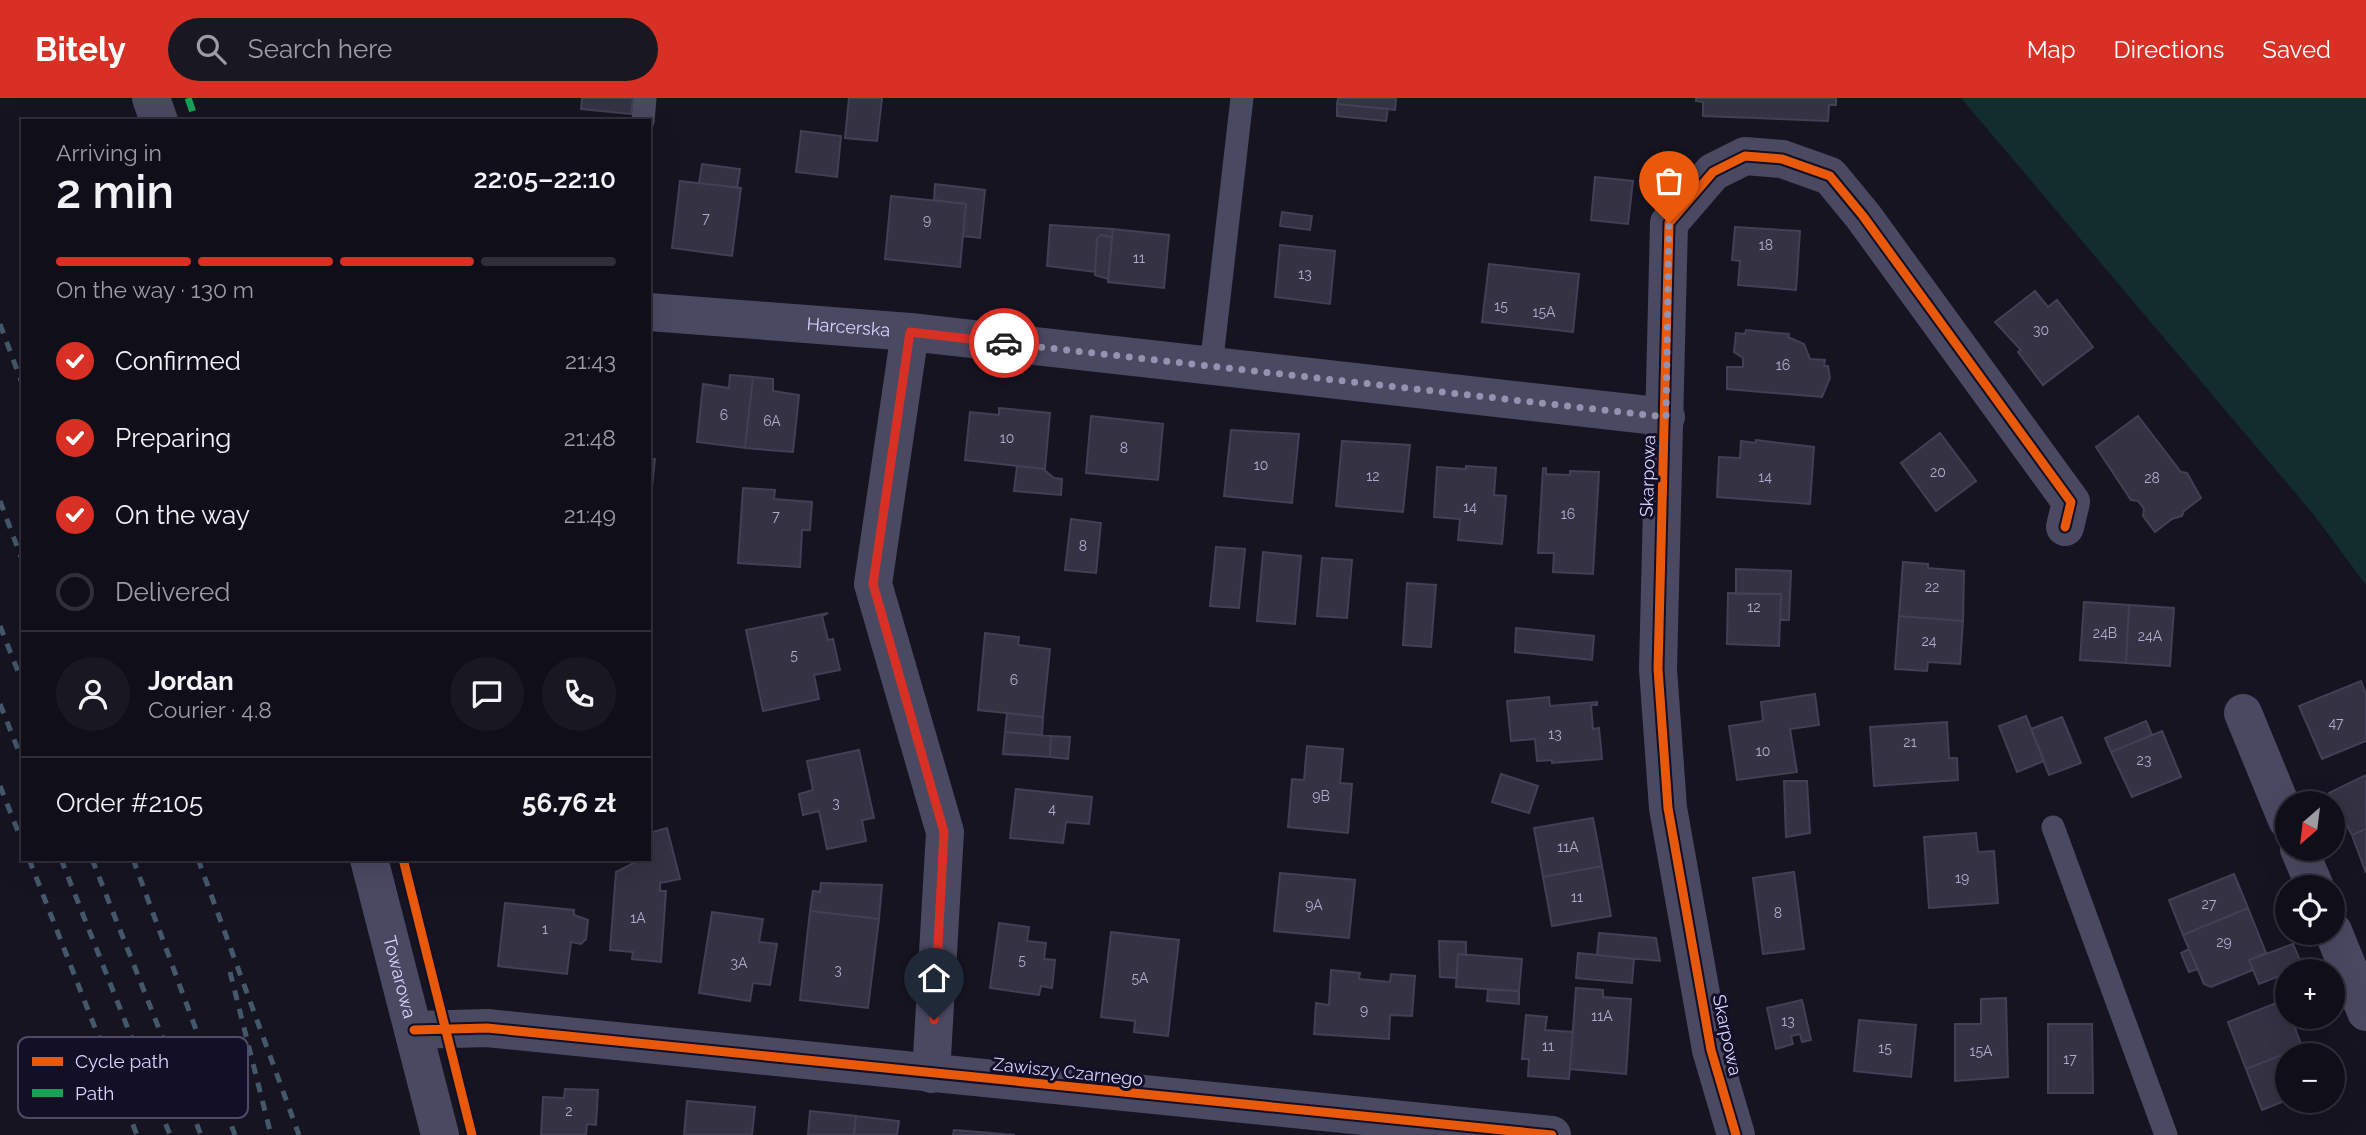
<!DOCTYPE html>
<meta charset="utf-8">
<style>
body{margin:0;font-family:Raleway,sans-serif;background:#191822;color:#f1f3f6;height:100vh;display:flex;flex-direction:column;font-size:26px;white-space:nowrap}
*{box-sizing:border-box;margin:0}
p{font-size:23px;color:#9c9ca2}
.icon{flex:none;width:38px;height:38px;fill:none;stroke:currentColor;stroke-width:2;stroke-linecap:round;stroke-linejoin:round}
.map{position:relative;flex:1;overflow:hidden}
.sheet{position:absolute;left:21px;top:21px;width:630px;height:742px;display:flex;flex-direction:column;background:#100f19;border-radius:0px;box-shadow:0 7px 28px #0002,0 0 0 2px #302f38}
.sheet>*{flex:none}
.needle{width:46px;rotate:208deg}
.buttons{position:absolute;left:2275px;top:693px;display:grid;gap:14px}
.buttons a{display:grid;place-items:center;width:70px;height:70px;border-radius:50%;background:#100f19;box-shadow:0 7px 28px #0002,0 0 0 2px #302f38;font-size:35px}
.pin{position:absolute;display:grid;place-items:center;width:60px;height:60px;color:#fff;margin:-72px -30px;border-radius:50% 50% 50% 0;rotate:-45deg;box-shadow:0 0 7px #0007}
.pin .icon{rotate:45deg}
.courier{position:absolute;display:grid;place-items:center;width:70px;height:70px;margin:-35px;border:5px solid #d93025;border-radius:50%;background:#fff;color:#222;box-shadow:0 2px 9px #0007}
.headline em{font-style:normal;font-weight:600}
.headline div{display:flex;flex-direction:column-reverse}
.headline{display:flex;align-items:center;justify-content:space-between;height:119px;padding:0 35px}
h1{font-size:46px;font-weight:600;line-height:52px}
.bar{display:grid;grid-template-columns:repeat(4,1fr);gap:10px 7px;align-content:center;height:84px;padding:0 35px}
.bar i{height:9px;border-radius:5px;background:#302f38}
.bar .current{background:#d93025}
.bar p{grid-column:span 4}
.line{display:flex;align-items:center;gap:18px;padding:0 35px;border-top:2px solid #302f38}
.line div{flex:1}
.round{display:grid;place-items:center;flex:none;width:74px;height:74px;border-radius:37px;background:#191822}
ol{padding:0 35px;list-style:none}
li{display:flex;align-items:center;gap:21px;height:77px}
li p{margin-inline-start:auto}
li .icon{padding:7px;border-radius:50%;background:#d93025;color:#fff;stroke-width:4}
li:last-child{color:#9c9ca2}
li i{width:38px;height:38px;border:4px solid #302f38;border-radius:50%}
header{display:flex;align-items:center;gap:42px;box-sizing:border-box;height:98px;padding:0 35px;background:#d93025;color:#fff}
header strong{font-size:33px}
nav{display:flex;gap:38px;margin-inline-start:auto;font-size:24px}
.search{width:490px;height:63px;background:#191822;display:flex;align-items:center;gap:18px;box-sizing:border-box;padding:0 24px;border-radius:38px;color:#9c9ca2;font-size:26px}
.map>svg:first-child{display:block}
</style>
<header>
<strong>Bitely</strong>
<div class="search"><svg class="icon" aria-label="search" viewBox="0 0 24 24"><circle cx="10" cy="10" r="6"/><path d="M15 15l6 6"/></svg>Search here</div>
<nav><a>Map</a><a>Directions</a><a>Saved</a></nav>
</header>
<div class="map">
<svg width="2366" height="1037" viewBox="0 0 2366 1037">
<rect width="100%" height="100%" fill="#161421"/>
<path fill="#132c2d" d="M1961 0H2366V487L2314 417Z"/>
<path fill="#343243" stroke="#433f54" stroke-width="2" d="M582 0H633L631 16 581 11Z
M849 0H882L877 43 845 40Z
M1338 0H1396L1395 12 1337 6Z
M1696 0H1836V7H1829L1828 23 1703 18V4L1696 3Z
M1337 6 1388 11 1386 23 1337 18Z
M801 33 841 38 837 79 796 74Z
M702 66 740 71 737 90 699 85Z
M1595 79 1633 83 1628 126 1591 122Z
M680 83 741 90 732 158 672 150Z
M935 86 985 92 980 140 963 138 966 106 934 102Z
M891 98 966 106 960 169 885 161Z
M1282 114 1312 118 1310 132 1280 128Z
M1050 127 1113 131 1112 139 1101 137 1097 141 1095 174 1047 168Z
M1735 129 1800 133 1796 192 1738 187 1740 163 1732 162Z
M1113 131 1169 137 1164 190 1108 184Z
M1101 137 1112 139 1108 181 1095 177 1097 141Z
M1280 147 1335 153 1330 206 1275 199Z
M1489 166 1579 176 1573 234 1482 224Z
M2035 193 2048 209 2057 202 2093 249 2043 287 2018 254 2021 252 1995 224Z
M1746 232 1789 236 1788 239 1804 246 1810 261 1825 262 1824 268H1828L1830 280 1822 299 1727 291V269H1743V260L1734 254 1736 235 1745 236Z
M730 277 753 279 745 350 697 344 703 286 729 290Z
M753 279 773 281V293L799 297 793 354 745 350Z
M999 310 1050 315 1045 371 965 362 970 314 999 317Z
M1091 318 1163 326 1158 382 1086 375Z
M2138 318 2181 374 2187 375 2201 400 2184 413 2182 418 2172 421 2155 434 2143 418 2144 411 2138 403 2131 402 2096 349Z
M1231 332 1299 336 1292 405 1224 398Z
M1940 335 1976 383 1936 413 1901 365Z
M1756 342 1814 349 1810 406 1717 399 1719 359 1740 360 1741 343 1755 345Z
M1342 343 1410 347 1403 414 1336 408Z
M649 361H655L649 416Z
M1017 368 1043 371 1054 380 1062 381 1061 397 1014 393Z
M1466 368 1496 370 1494 397 1506 398 1502 446 1458 442 1460 421 1434 419 1437 369 1466 371Z
M1543 370H1546V376L1570 377V373L1599 374 1593 476 1553 474 1554 455H1538Z
M743 390 775 392 774 401 812 404 810 432H802L800 469 738 465Z
M1071 421 1101 425 1096 475 1065 472Z
M1216 449 1245 451 1239 510 1210 508Z
M1263 454 1301 458 1295 526 1257 523Z
M1322 460 1352 462 1347 520 1317 518Z
M1903 464 1928 466V470L1964 473 1963 523 1899 518Z
M1736 471 1791 473 1789 522H1780L1781 496H1736Z
M1407 485 1436 487 1431 549 1403 547Z
M1728 495 1781 496 1779 548 1727 546Z
M2084 504 2129 507 2126 565 2080 562Z
M2129 507 2174 510 2170 568 2126 565Z
M828 515 822 518 828 542 833 541 840 572 814 577 819 601 763 613 746 532Z
M1899 518 1963 523 1960 566 1928 564 1927 573 1895 571Z
M1516 530 1594 538 1592 562 1515 554Z
M985 535 1019 539 1018 547 1050 551 1043 619 978 612Z
M2361 583 2366 596V643L2322 661 2299 608Z
M1815 596 1819 627 1790 631 1797 674 1737 682 1729 628 1763 623 1761 604Z
M1549 599 1550 608 1597 604V607H1591L1593 631 1599 630 1602 661 1552 665V662L1537 663 1535 641 1511 643 1507 603Z
M1007 615 1043 619 1042 637 1005 634Z
M2026 618 2044 663 2017 674 1999 628Z
M2062 619 2081 665 2049 677 2031 631Z
M2146 623 2152 637 2111 654 2105 640Z
M1947 624 1949 660H1957L1958 682 1874 688 1870 629Z
M2162 633 2181 679 2132 699 2111 654Z
M1005 634 1051 638 1050 659 1003 656Z
M1051 638 1070 639 1068 661 1050 659Z
M1307 648 1343 651 1340 685 1352 686 1348 735 1288 729 1292 681 1304 682Z
M859 652 874 720 862 722 866 743 827 751 819 713 803 717 799 696 813 692 807 663Z
M1501 676 1538 688 1529 715 1492 704Z
M2366 677V731L2352 737 2329 695Z
M1784 683H1807L1810 735 1786 739Z
M1016 691 1092 699 1089 726 1066 724 1063 745 1010 740Z
M1593 720 1602 768 1543 779 1534 730Z
M667 730 680 781 660 785V793H666L661 864 632 861 633 854 610 852 616 774 634 765 633 761H649V735Z
M2366 731V775L2352 737Z
M1976 735 1978 754 1994 753 1998 805 1929 810 1924 739Z
M1602 768 1611 818 1552 828 1543 779Z
M1794 774 1804 851 1763 856 1753 780Z
M1280 775 1355 782 1349 840 1274 833Z
M2234 776 2248 810 2183 837 2169 802Z
M821 785 882 787 879 821 810 813 813 793 820 794Z
M505 805 574 812V817L588 822 586 841 581 846 571 844 567 876 498 868Z
M2248 810 2266 855 2249 862 2253 872 2211 889 2204 886 2183 837Z
M810 813 879 821 868 910 800 902Z
M712 814 763 821 759 844 777 846 770 887 753 885 750 903 699 895Z
M999 825 1029 829 1027 843 1046 845 1044 861 1055 862 1052 890 1041 888 1039 897 990 890Z
M1111 834 1179 842 1168 938 1134 934 1135 923 1101 919Z
M1599 835 1656 840 1660 863 1597 857Z
M1439 843 1466 844V857L1458 856 1457 880 1440 879Z
M2293 846 2303 869 2259 886 2249 862Z
M2189 851 2198 871 2189 874 2181 855Z
M1578 855 1634 861 1632 885 1576 880Z
M1458 856 1522 861 1519 893 1456 889Z
M1331 872 1360 875 1359 881 1390 884 1391 876 1415 878 1412 918 1390 917 1389 941 1314 936 1316 905 1329 907Z
M1576 890 1603 892V899L1631 901 1626 976 1570 971Z
M1488 892 1519 893V906L1487 903Z
M2006 900 2008 979 1955 983V926H1981V901Z
M1802 902 1811 942 1802 944 1800 936 1791 938 1793 946 1776 951 1767 910Z
M2284 902 2287 919H2291L2302 949 2246 971 2228 924Z
M1526 917 1547 919 1545 932 1573 934 1569 981 1528 978 1529 961H1522Z
M1859 922 1916 927 1911 979 1854 973Z
M2048 926H2092L2093 995H2048Z
M2302 949 2305 957H2287V1002L2262 1012 2246 971Z
M565 991 598 992 596 1027 587 1026 586 1037H541L543 999 564 1000Z
M687 1003 755 1009 752 1037H684Z
M810 1013 856 1018 854 1037H808Z
M856 1018 899 1023 897 1037H854Z
M954 1032 1015 1037H953Z"/>
<g fill="none" stroke-linecap="round" stroke-linejoin="round">
<path stroke="#4a4962" stroke-width="23" d="M643 23 645 0
M1211 269 1242 0
M2053 729 2166 1037"/>
<g stroke="#4a4962" stroke-width="38">
<path id="s1" d="M649 214 910 234 1666 319"/>
<path d="M910 234 873 486 945 734 931 976"/>
<path d="M2243 615 2287 722"/>
<path d="M2299 751 2315 789"/>
<path d="M2333 833 2366 914"/>
<path d="M414 932 487 930 1552 1037"/>
<path d="M1736 1037 1711 952 1668 710 1658 571 1669 125 1713 74 1745 58 1782 61 1830 78 1863 118 2071 404 2065 429"/>
</g>
<g stroke="#4a4962" stroke-width="38">
<path d="M151 0 159 23"/>
<path id="s2" d="M369 761 440 1037"/>
</g>
<path stroke="#43596b" stroke-width="5" stroke-dasharray="10 9" stroke-linecap="butt" d="M0 226 23 288
M0 403 23 464
M0 528 23 586
M0 606 23 664
M0 688 23 746
M29 761 137 1037
M61 761 170 1037
M92 761 201 1037
M133 761 235 1037
M198 761 299 1037
M230 874 271 1037"/>
<path stroke="#1a9f57" stroke-width="7" stroke-dasharray="14 7" stroke-linecap="butt" d="M188 0 196 23"/>
<defs>
<path id="cycleway" d="M403 761 472 1037
M414 932 487 930 1552 1037
M1736 1037 1711 952 1668 710 1658 571 1669 125 1713 74 1745 58 1782 61 1830 78 1863 118 2071 404 2065 429"/>
</defs>
<use href="#cycleway" stroke="#130f26" stroke-width="13"/>
<use href="#cycleway" stroke="#e8590c" stroke-width="9"/>
</g>
<g fill="none" stroke-linecap="round" stroke-linejoin="round">
<path stroke="#9591b1" stroke-width="7" stroke-dasharray="0 12.6" d="M1004 245 1666 319 1669 125"/>
<path stroke="#d93025" stroke-width="9" d="M934 922 944 734 873 486 910 234 1004 245"/>
</g>
<g text-anchor="middle" stroke-width="6" stroke-linejoin="round" paint-order="stroke">
<g font-size="14" fill="#b0acd0">
<text x="706" y="125">7</text>
<text x="927" y="127">9</text>
<text x="1766" y="152">18</text>
<text x="1139" y="165">11</text>
<text x="1305" y="181">13</text>
<text x="1501" y="213">15</text>
<text x="1544" y="219">15A</text>
<text x="2041" y="237">30</text>
<text x="1783" y="272">16</text>
<text x="724" y="322">6</text>
<text x="772" y="328">6A</text>
<text x="1007" y="345">10</text>
<text x="1124" y="355">8</text>
<text x="1261" y="372">10</text>
<text x="1938" y="379">20</text>
<text x="1373" y="383">12</text>
<text x="1765" y="384">14</text>
<text x="2152" y="385">28</text>
<text x="1470" y="414">14</text>
<text x="1568" y="421">16</text>
<text x="776" y="423">7</text>
<text x="1083" y="453">8</text>
<text x="1932" y="494">22</text>
<text x="1754" y="514">12</text>
<text x="2105" y="540">24B</text>
<text x="2150" y="543">24A</text>
<text x="1929" y="548">24</text>
<text x="794" y="562">5</text>
<text x="1014" y="587">6</text>
<text x="2336" y="630">47</text>
<text x="1555" y="641">13</text>
<text x="1910" y="649">21</text>
<text x="1763" y="658">10</text>
<text x="2144" y="667">23</text>
<text x="1321" y="703">9B</text>
<text x="836" y="710">3</text>
<text x="1052" y="716">4</text>
<text x="1568" y="754">11A</text>
<text x="1962" y="785">19</text>
<text x="1577" y="804">11</text>
<text x="2209" y="811">27</text>
<text x="1314" y="812">9A</text>
<text x="1778" y="820">8</text>
<text x="638" y="825">1A</text>
<text x="545" y="836">1</text>
<text x="2224" y="849">29</text>
<text x="1022" y="867">5</text>
<text x="739" y="870">3A</text>
<text x="838" y="877">3</text>
<text x="1140" y="885">5A</text>
<text x="1364" y="917">9</text>
<text x="1602" y="923">11A</text>
<text x="1788" y="928">13</text>
<text x="1548" y="953">11</text>
<text x="1885" y="955">15</text>
<text x="1981" y="958">15A</text>
<text x="2070" y="966">17</text>
<text x="569" y="1018">2</text>
</g>
<g font-size="18" fill="#d9d4ff" stroke="#130f26">
<text dy="6" stroke="none"><textPath href="#s1" startOffset="200">Harcerska</textPath></text>
<text transform="translate(1648 378) rotate(-88)" y="6">Skarpowa</text>
<text dy="6" stroke="none"><textPath href="#s2" startOffset="122">Towarowa</textPath></text>
<text transform="translate(1727 937) rotate(78)" y="6">Skarpowa</text>
<text transform="translate(1068 974) rotate(6)" y="6">Zawiszy Czarnego</text>
</g>
</g>
<rect x="18" y="939" width="230" height="81" rx="10" fill="#130f26" stroke="#4e4a67" stroke-width="2"/>
<rect x="32" y="959" width="31" height="9" fill="#e8590c"/>
<rect x="32" y="991" width="31" height="8" fill="#1a9f57"/>
<g font-size="19" fill="#d9d4ff">
<text x="75" y="970">Cycle path</text>
<text x="75" y="1002">Path</text>
</g>
</svg>
<div class="buttons">
<a><svg class="needle" viewBox="-14 -14 28 28"><path d="M0-13l5 13h-10z" fill="#e53935"/><path d="M0 13l5-13h-10z" fill="#9c9ca2"/></svg></a>
<a><svg class="icon" aria-label="locate" viewBox="0 0 24 24"><circle cx="12" cy="12" r="6"/><path d="M12 2v4M12 18v4M2 12h4M18 12h4"/></svg></a>
<a>+</a>
<a>−</a>
</div>
<div class="pin" style="left:1669px;top:125px;background:#ea580c"><svg class="icon" aria-label="bag" viewBox="0 0 24 24"><path d="M5 8h14l-1 12H6zM9 8a3 3 0 0 1 6 0"/></svg></div>
<div class="pin" style="left:934px;top:922px;background:#1f2937"><svg class="icon" aria-label="home" viewBox="0 0 24 24"><path d="M3 11l9-7 9 7M6 9v11h12V9"/></svg></div>
<div class="courier" style="left:1004px;top:245px"><svg class="icon" aria-label="car" viewBox="0 0 24 24"><path d="M5 17H2v-5l4-1 3-4h7l3 4 3 1v5h-3M9 17h6M6 11h13"/><circle cx="7" cy="17" r="2"/><circle cx="17" cy="17" r="2"/></svg></div>
<section class="sheet">
<div class="headline"><div><h1>2 min</h1><p>Arriving in</p></div><em>22:05–22:10</em></div>
<div class="bar"><i class="current"></i><i class="current"></i><i class="current"></i><i></i><p>On the way · 130 m</p></div>
<ol>
<li><svg class="icon" aria-label="check" viewBox="0 0 24 24"><path d="M5 12l5 5 9-10"/></svg>Confirmed<p>21:43</p></li>
<li><svg class="icon" aria-label="check" viewBox="0 0 24 24"><path d="M5 12l5 5 9-10"/></svg>Preparing<p>21:48</p></li>
<li><svg class="icon" aria-label="check" viewBox="0 0 24 24"><path d="M5 12l5 5 9-10"/></svg>On the way<p>21:49</p></li>
<li><i></i>Delivered</li>
</ol>
<div class="line" style="height:126px"><a class="round"><svg class="icon" aria-label="person" viewBox="0 0 24 24"><circle cx="12" cy="8" r="4"/><path d="M4 21q1-7 8-7t8 7"/></svg></a><div><b>Jordan</b><p>Courier · 4.8</p></div><a class="round"><svg class="icon" aria-label="chat" viewBox="0 0 24 24"><path d="M4 5h16v11H9l-5 4z"/></svg></a><a class="round"><svg class="icon" aria-label="phone" viewBox="0 0 24 24"><path d="M5 4h4l2 5-3 2q2 4 5 5l2-3 5 2v4C11 20 4 13 5 4z"/></svg></a></div>
<div class="line" style="height:91px"><div>Order #2105</div><b>56.76 zł</b></div>
</section>
</div>
